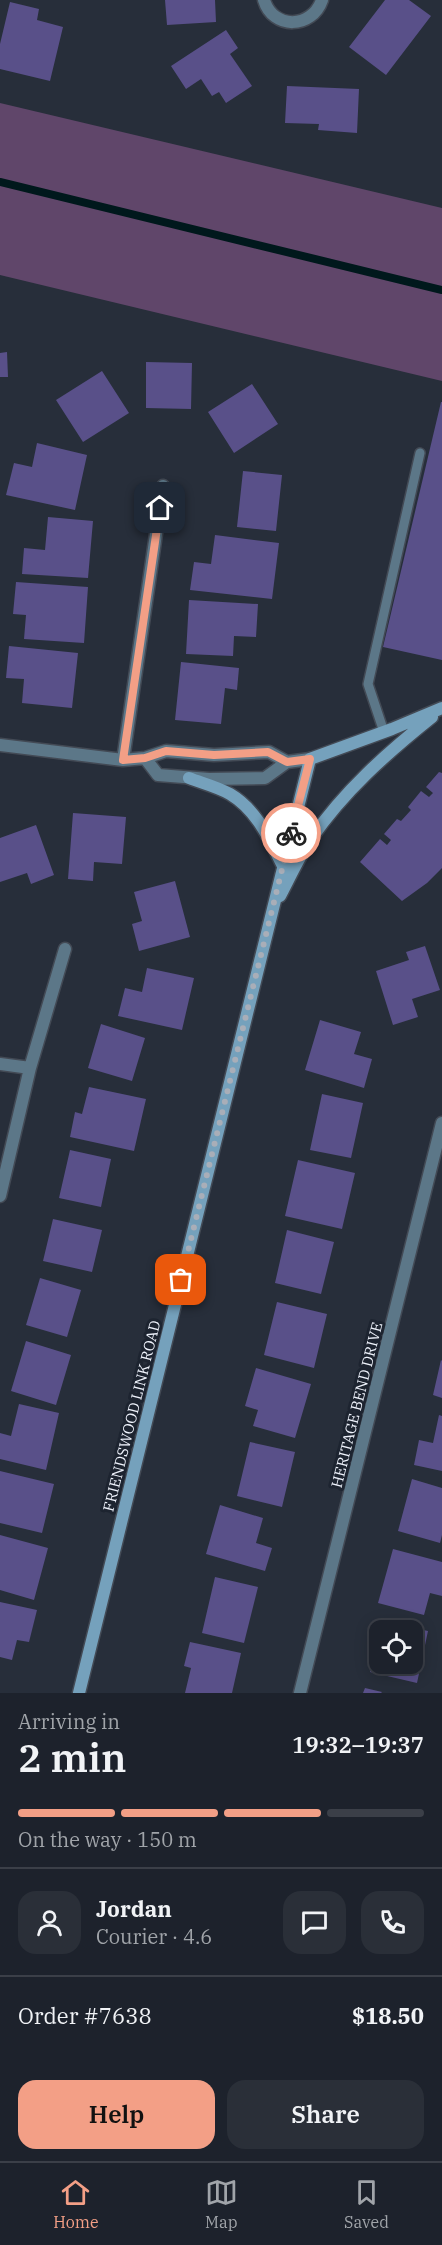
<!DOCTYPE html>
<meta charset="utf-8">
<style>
body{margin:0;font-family:"IBM Plex Serif",serif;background:#2a2f38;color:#f1f3f6;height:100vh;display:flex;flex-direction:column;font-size:22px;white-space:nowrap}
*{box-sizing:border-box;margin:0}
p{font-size:20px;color:#a0a4a9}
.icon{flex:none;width:33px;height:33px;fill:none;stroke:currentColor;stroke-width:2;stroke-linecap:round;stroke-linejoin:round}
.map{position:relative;height:1693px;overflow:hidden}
.drawer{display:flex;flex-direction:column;background:#1d222c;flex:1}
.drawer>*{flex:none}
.controls{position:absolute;left:369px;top:1620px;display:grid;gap:12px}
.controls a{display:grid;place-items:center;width:54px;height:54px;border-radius:12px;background:#1d222c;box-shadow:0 3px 15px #0003,0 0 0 2px #3b3f48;font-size:30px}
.pin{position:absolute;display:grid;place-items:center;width:51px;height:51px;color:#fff;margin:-26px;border-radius:12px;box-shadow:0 3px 9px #0006}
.courier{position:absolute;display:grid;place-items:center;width:60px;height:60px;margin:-30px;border:4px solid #f39f86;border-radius:50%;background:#fff;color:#222;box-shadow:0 2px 8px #0007}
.summary em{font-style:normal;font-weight:600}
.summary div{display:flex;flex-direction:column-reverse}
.summary{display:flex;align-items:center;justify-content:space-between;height:102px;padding:0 18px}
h1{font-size:39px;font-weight:600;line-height:45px}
.bar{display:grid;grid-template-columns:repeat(4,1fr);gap:9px 6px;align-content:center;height:72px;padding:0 18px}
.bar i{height:8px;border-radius:4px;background:#3b3f48}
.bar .active{background:#f39f86}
.bar p{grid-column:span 4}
.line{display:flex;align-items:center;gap:15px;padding:0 18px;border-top:2px solid #3b3f48}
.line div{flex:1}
.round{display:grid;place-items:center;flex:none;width:63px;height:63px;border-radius:18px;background:#2a2f38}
.button{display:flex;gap:12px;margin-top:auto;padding:12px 18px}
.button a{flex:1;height:69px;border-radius:18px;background:#f39f86;color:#111;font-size:24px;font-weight:600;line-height:69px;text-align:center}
.button a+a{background:#2a2f38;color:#f1f3f6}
.tabs{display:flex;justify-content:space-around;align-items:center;height:84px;border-top:2px solid #3b3f48;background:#1d222c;font-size:16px;color:#a0a4a9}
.tabs a{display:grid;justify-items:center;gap:3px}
.tabs .active{color:#f39f86}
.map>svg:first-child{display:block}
</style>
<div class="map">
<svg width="442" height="1693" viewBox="0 0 442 1693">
<rect width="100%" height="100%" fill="#272e3a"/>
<path fill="#60466a" d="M0 103 442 208V381L0 275Z"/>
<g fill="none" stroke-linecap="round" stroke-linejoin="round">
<path stroke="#00181c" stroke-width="8" d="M0 182 442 290"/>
</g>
<path fill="#595089" d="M165 0H215L216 22 167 25Z
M385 0H409L431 16 386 75 349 47Z
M10 2 39 9 37 20 63 27 50 81 0 69V44Z
M226 30 238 48 230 54 252 86 226 103 219 92 212 96 201 79 186 89 171 66Z
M287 86 359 89 357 133 318 130 319 124 285 123Z
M7 352 8 377H0V353Z
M146 362 192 363 191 409 146 408Z
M102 371 129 413 83 442 56 400Z
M252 384 278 424 234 453 208 412Z
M441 402H442V660L383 647Z
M37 443 87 455 75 510 6 495 14 463 32 467Z
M243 471 282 475 276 531 237 527Z
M48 517 93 521 88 578 22 574 24 548 45 550Z
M215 535 279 543 272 599 190 590 194 562 211 564Z
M16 582 88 587 84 643 24 639 26 615 13 614Z
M189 600 258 604 256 637 234 636 233 656 186 654Z
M9 646 78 653 72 708 22 703 24 679 6 678Z
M181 662 239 668 237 690 225 688 221 724 175 720Z
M439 772 442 773V868L427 883 402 901 360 862 380 839 387 845 391 840 384 834 397 819 401 821 411 810 408 807 421 791 429 797 433 793 426 787Z
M73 813 126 817 122 864 94 862 93 881 68 879Z
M36 825 54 875 31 884 27 873 0 882V838Z
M175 881 190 937 139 951 132 924 142 921 134 892Z
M425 946 440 990 412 999 418 1017 393 1025 376 971 409 960 406 952Z
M147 968 194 978 182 1030 118 1016 125 988 142 992Z
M320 1020 361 1032 354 1054 372 1059 364 1088 305 1070Z
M101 1024 145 1038 132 1081 88 1068Z
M89 1087 146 1099 134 1151 70 1137 75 1112 82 1114Z
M322 1094 363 1103 351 1158 310 1150Z
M70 1150 111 1159 101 1207 59 1198Z
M298 1160 355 1173 342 1229 285 1216Z
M53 1219 102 1230 92 1272 43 1261Z
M287 1230 334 1242 321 1294 275 1283Z
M40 1278 81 1290 67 1337 26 1325Z
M277 1302 327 1314 314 1368 264 1355Z
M26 1341 71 1355 56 1405 11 1391Z
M441 1360 442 1361V1398L433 1395Z
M256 1368 311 1384 295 1438 253 1426 258 1410 245 1406Z
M19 1404 59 1413 46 1470 0 1459V1433L11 1436Z
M439 1415 442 1416V1471L414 1465 419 1440 433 1443Z
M250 1442 295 1452 282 1507 237 1496Z
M0 1471 54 1484 42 1533 0 1523Z
M412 1479 442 1488V1535L440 1543 398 1531Z
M220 1505 263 1518 256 1543 272 1548 265 1571 206 1554Z
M0 1535 48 1548 34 1600 0 1590Z
M393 1549 442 1562V1596L430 1593 424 1615 378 1603Z
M215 1577 258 1587 244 1643 202 1633Z
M0 1602 37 1610 29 1642 17 1640 12 1660 0 1657Z
M382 1621 428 1631 417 1683 370 1672 379 1636 380 1664H412V1630H380Z
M190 1642 241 1653 232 1693H185L191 1668 184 1666Z
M365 1688 382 1692 381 1693H363Z"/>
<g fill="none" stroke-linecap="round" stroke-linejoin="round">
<defs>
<path id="lane" d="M384 732 368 684 420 453"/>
<path id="street" d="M264 0C273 30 312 29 322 0
M0 745 123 760 145 758 166 751 214 755 269 752 287 762
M145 758 158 775 209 779 265 778 287 762 310 759
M123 760 163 486
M0 1064 30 1068
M0 1196 30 1068 65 949
M300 1693 442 1123"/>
<path id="secondary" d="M189 778C202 783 218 787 230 794 257 810 269 839 283 866
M280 896C290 877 299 857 311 839 344 791 387 753 432 717
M79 1693 310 759 392 729 442 708"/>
</defs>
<use href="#lane" stroke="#434a55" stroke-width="12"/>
<use href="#street" stroke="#434a55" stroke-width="15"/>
<use href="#secondary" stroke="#434a55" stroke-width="15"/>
<use href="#lane" stroke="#5c7788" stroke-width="9"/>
<use href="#street" stroke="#5c7788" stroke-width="12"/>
<use href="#secondary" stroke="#75a1bc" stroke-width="12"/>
</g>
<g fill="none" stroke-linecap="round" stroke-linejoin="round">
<path stroke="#a9aeb8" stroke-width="6" stroke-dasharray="0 10.8" d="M181 1280 291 833"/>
<path stroke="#f39f86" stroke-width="8" d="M160 508 123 760 145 758 166 751 214 755 268 752 287 762 310 759 291 833"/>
</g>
<g text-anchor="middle" stroke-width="6" stroke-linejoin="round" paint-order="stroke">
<g font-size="15" fill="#eff3fc" stroke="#1d2430">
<text transform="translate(357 1405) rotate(-76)" y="5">HERITAGE BEND DRIVE</text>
<text transform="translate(132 1416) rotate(-76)" y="5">FRIENDSWOOD LINK ROAD</text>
</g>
</g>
</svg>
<div class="controls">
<a><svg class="icon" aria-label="locate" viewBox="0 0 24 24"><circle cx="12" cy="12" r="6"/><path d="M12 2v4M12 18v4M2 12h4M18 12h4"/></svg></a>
</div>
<div class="pin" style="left:181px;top:1280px;background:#ea580c"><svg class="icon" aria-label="bag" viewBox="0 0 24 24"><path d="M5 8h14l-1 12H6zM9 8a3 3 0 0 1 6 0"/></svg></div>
<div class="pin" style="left:160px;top:508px;background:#1f2937"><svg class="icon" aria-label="home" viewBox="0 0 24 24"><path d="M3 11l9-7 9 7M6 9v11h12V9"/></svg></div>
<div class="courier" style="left:291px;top:833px"><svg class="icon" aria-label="bike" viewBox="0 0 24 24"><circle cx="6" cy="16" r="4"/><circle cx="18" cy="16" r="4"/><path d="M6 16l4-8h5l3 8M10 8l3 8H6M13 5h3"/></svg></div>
</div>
<section class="drawer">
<div class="summary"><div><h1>2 min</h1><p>Arriving in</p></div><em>19:32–19:37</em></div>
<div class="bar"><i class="active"></i><i class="active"></i><i class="active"></i><i></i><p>On the way · 150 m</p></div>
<div class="line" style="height:108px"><a class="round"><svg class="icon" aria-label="person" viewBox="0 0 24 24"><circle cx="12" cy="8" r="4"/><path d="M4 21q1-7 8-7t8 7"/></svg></a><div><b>Jordan</b><p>Courier · 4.6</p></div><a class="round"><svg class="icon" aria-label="chat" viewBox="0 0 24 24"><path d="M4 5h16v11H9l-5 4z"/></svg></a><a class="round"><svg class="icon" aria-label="phone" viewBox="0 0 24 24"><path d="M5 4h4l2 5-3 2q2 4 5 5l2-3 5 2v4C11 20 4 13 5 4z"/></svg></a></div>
<div class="line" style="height:78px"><div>Order #7638</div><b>$18.50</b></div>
<div class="button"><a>Help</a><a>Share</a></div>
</section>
<nav class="tabs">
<a class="active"><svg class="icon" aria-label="home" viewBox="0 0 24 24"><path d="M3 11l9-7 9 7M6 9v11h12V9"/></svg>Home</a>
<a><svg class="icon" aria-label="map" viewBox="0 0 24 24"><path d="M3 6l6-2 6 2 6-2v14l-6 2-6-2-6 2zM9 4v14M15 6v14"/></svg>Map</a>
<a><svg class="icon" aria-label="saved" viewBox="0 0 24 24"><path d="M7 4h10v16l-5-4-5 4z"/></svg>Saved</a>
</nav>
